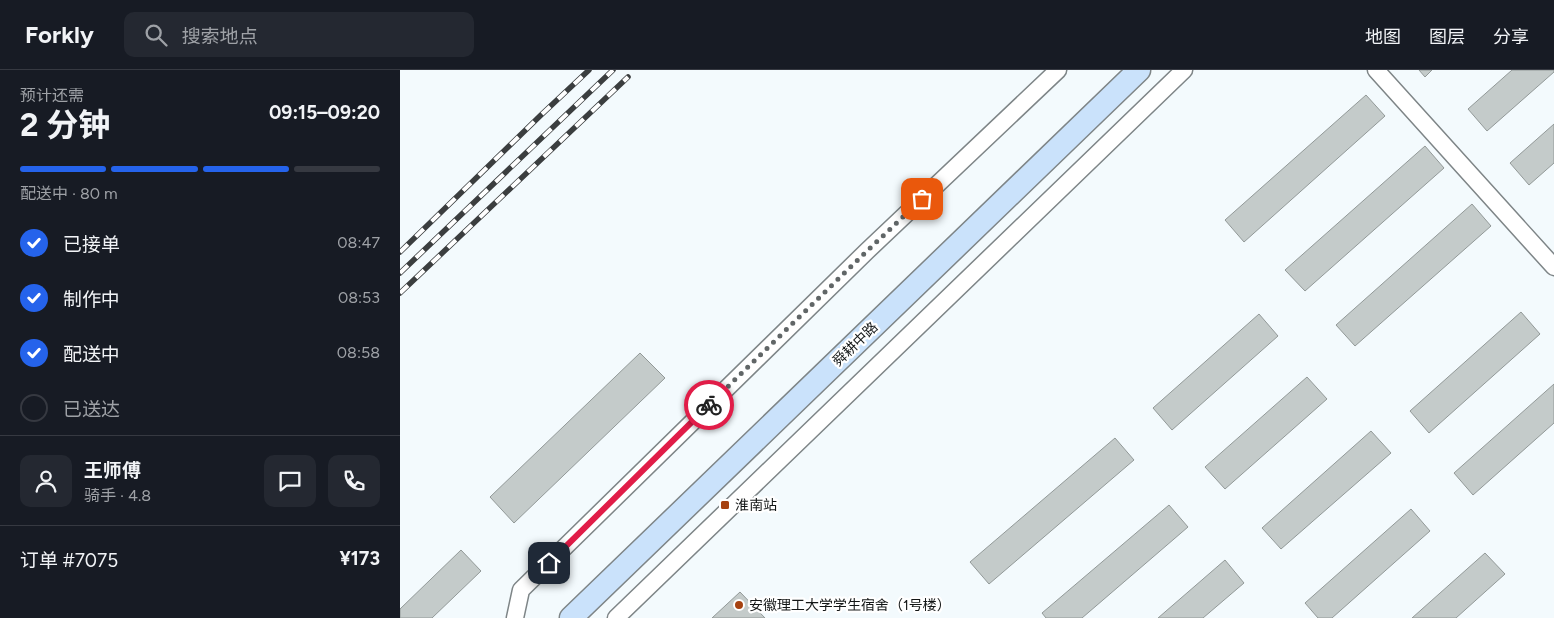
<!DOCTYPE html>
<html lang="zh">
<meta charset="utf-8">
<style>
body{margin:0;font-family:Figtree,"Noto Sans SC",sans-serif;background:#242831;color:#f1f3f6;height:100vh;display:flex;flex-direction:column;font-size:19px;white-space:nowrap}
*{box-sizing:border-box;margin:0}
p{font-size:16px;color:#9ea1a6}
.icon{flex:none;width:28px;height:28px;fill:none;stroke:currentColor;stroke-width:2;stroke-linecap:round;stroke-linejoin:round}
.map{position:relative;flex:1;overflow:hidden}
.drawer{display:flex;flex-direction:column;background:#171b24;width:400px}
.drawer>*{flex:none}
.pin{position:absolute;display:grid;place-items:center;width:42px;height:42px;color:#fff;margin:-21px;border-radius:10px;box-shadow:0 2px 8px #0006}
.courier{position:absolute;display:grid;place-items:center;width:50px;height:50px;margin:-25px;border:4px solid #e11d48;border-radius:50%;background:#fff;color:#222;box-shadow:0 1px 6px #0007}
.summary em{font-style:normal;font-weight:700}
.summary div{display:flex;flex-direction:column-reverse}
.summary{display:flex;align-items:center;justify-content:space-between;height:85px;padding:0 20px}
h1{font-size:32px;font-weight:700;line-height:38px}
.bar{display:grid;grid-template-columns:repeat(4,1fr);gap:8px 5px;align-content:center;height:60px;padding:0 20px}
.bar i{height:6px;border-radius:4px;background:#363941}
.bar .current{background:#2563eb}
.bar p{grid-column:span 4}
.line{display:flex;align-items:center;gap:12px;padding:0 20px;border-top:1px solid #363941}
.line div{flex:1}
.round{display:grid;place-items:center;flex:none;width:52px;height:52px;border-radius:10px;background:#242831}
ol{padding:0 20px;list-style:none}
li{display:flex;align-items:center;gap:15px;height:55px}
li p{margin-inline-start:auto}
li .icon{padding:5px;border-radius:50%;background:#2563eb;color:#fff;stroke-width:4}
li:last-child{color:#9ea1a6}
li i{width:28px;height:28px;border:2px solid #363941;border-radius:50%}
header{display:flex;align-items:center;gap:30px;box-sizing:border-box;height:70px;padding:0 25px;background:#171b24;border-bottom:1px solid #363941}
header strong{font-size:24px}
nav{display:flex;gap:28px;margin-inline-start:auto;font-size:18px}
.search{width:350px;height:45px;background:#242831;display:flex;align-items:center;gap:12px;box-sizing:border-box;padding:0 18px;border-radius:10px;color:#9ea1a6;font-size:19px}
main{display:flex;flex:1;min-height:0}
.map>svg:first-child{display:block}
</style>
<header>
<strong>Forkly</strong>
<div class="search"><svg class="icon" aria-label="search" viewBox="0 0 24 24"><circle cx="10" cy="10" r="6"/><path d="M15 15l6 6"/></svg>搜索地点</div>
<nav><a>地图</a><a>图层</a><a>分享</a></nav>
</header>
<main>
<section class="drawer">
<div class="summary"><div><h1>2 分钟</h1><p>预计还需</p></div><em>09:15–09:20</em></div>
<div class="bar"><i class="current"></i><i class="current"></i><i class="current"></i><i></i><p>配送中 · 80 m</p></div>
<ol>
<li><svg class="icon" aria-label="check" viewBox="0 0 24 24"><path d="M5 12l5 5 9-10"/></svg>已接单<p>08:47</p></li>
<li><svg class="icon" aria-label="check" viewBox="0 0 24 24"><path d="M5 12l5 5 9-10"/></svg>制作中<p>08:53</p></li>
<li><svg class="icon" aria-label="check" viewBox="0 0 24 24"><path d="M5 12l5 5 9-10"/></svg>配送中<p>08:58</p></li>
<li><i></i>已送达</li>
</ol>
<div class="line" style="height:90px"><a class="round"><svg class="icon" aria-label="person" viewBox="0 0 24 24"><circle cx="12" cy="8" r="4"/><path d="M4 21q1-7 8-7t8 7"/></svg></a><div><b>王师傅</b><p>骑手 · 4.8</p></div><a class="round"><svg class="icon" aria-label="chat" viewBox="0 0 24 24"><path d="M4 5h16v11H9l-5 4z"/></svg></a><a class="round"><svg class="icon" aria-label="phone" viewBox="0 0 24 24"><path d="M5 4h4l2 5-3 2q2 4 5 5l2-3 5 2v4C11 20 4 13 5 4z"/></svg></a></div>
<div class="line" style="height:65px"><div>订单 #7075</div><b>¥173</b></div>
</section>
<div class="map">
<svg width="1154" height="548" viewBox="0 0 1154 548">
<rect width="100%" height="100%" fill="#f3fafd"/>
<path fill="#c4cbca" stroke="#929998" d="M1019 0H1032L1025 7Z
M1112 0H1154V2L1087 61 1068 39Z
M966 25 985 46 844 172 825 150Z
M1154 54V93L1129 115 1110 93Z
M1025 76 1044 98 905 221 885 200Z
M1072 134 1091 156 955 276 936 255Z
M1121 242 1140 264 1029 363 1010 341Z
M859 244 878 266 772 360 753 338Z
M240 283 265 308 114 453 90 427Z
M907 307 927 329 825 419 805 397Z
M1154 314V353L1073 425 1054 403Z
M971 361 991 383 881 479 862 458Z
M715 368 734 390 589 514 570 492Z
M769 435 788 457 682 548H646L642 543Z
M1011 439 1030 461 932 548H918L905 533Z
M61 480 81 501 32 548H0V539Z
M1085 483 1105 504 1056 548H1012Z
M825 490 844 513 803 548H758Z
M340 522 365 548H312Z"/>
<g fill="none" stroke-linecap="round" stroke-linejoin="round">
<defs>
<path id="minor" d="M976 0 1154 197
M115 548 121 520 467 181 658 0
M216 548 784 0"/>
<path id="secondary" d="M171 548 739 0"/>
</defs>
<use href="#minor" stroke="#7e8587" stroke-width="19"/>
<use href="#secondary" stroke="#7e8587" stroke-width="25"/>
<use href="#minor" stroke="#fff" stroke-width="16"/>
<use href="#secondary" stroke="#cae2fb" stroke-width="22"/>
<defs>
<path id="rail" d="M0 182 141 45 189 0
M0 203 213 0
M0 223 228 7"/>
</defs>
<use href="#rail" stroke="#3b3e3f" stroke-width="5.5"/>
<use href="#rail" stroke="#fff" stroke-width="4" stroke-dasharray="11" stroke-linecap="butt"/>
</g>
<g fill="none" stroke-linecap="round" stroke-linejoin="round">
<path stroke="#616667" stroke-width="5" stroke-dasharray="0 9" d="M309 335 467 181 522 129"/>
<path stroke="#e11d48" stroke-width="6" d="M149 493 309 335"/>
</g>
<g fill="#a64211" stroke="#fff" stroke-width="2">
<rect x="320" y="430" width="10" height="10" rx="2.5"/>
<circle cx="339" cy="535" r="5"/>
</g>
<g text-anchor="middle" stroke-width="4.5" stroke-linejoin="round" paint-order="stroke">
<g font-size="14" fill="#131616" stroke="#fff">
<text transform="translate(455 274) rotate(-44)" y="5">舜耕中路</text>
</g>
<g font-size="14" fill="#131616" stroke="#fff" text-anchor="start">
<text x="335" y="440">淮南站</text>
<text x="349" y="540">安徽理工大学学生宿舍（1号楼）</text>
</g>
</g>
</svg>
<div class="pin" style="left:522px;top:129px;background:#ea580c"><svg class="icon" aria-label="bag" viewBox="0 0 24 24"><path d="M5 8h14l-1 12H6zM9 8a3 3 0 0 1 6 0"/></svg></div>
<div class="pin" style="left:149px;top:493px;background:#1f2937"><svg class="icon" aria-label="home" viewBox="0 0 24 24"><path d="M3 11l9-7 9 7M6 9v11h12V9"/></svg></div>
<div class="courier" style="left:309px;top:335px"><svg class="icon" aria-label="bike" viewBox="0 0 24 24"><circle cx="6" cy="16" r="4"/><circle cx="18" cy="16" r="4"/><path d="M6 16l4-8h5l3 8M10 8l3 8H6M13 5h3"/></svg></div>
</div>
</main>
